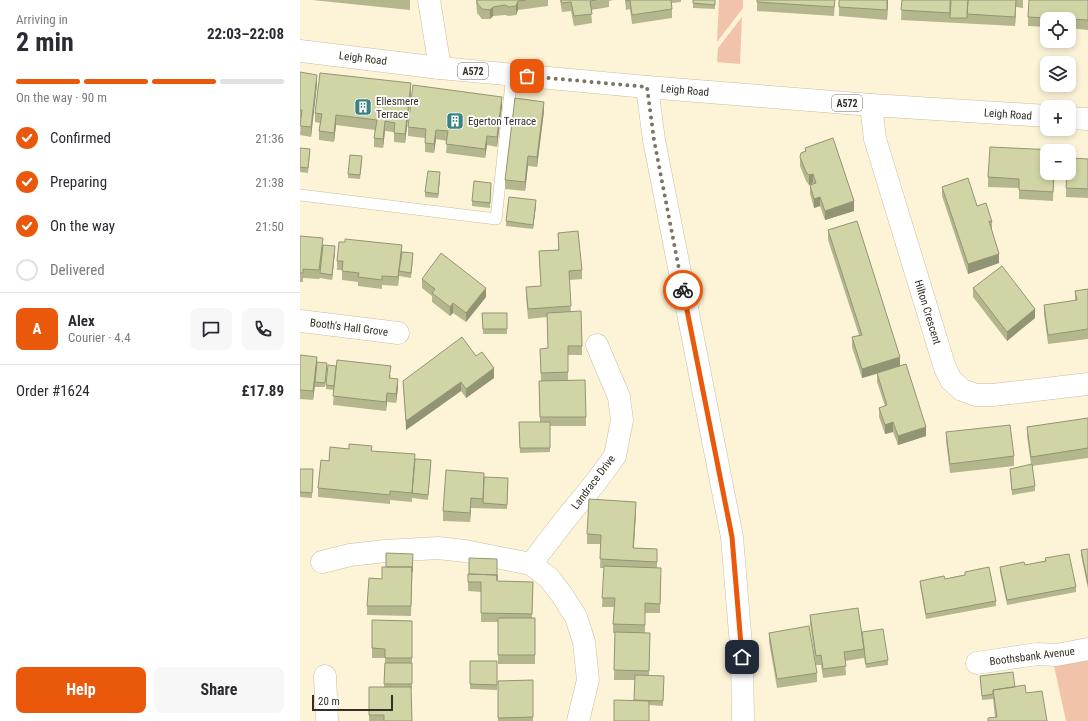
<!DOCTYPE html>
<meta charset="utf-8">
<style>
body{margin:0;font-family:"Roboto Condensed",sans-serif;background:#f7f7f7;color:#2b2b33;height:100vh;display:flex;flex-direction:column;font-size:15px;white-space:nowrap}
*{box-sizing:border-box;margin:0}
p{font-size:13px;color:#7c7c81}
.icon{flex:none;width:22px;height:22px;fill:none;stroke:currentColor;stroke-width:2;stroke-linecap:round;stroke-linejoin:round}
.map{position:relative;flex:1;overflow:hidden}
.drawer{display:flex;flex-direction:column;background:#fff;width:300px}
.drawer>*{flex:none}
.buttons{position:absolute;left:740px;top:12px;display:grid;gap:8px}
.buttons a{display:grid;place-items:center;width:36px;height:36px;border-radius:8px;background:#fff;box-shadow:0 2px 6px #0003;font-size:20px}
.scale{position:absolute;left:12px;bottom:10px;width:81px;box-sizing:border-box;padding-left:4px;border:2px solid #332f25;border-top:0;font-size:11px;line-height:14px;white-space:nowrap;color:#332f25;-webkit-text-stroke:3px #fff;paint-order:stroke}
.pin{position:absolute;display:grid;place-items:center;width:34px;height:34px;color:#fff;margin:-17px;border-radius:8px;box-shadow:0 2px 6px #0006}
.courier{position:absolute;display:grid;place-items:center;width:40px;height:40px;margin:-20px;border:3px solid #ea580c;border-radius:50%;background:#fff;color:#222;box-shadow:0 1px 5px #0007}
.summary em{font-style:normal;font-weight:700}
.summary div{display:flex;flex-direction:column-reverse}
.summary{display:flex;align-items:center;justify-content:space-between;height:68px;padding:0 16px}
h1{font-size:26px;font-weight:700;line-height:30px}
.bar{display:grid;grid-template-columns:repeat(4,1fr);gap:6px 4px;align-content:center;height:48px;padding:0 16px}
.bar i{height:5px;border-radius:3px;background:#e1e1e2}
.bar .selected{background:#ea580c}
.bar p{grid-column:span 4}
.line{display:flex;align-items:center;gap:10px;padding:0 16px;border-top:1px solid #e1e1e2}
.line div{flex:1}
.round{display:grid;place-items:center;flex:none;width:42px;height:42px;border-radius:8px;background:#f7f7f7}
ol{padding:0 16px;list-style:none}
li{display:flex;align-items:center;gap:12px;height:44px}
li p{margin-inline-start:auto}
li .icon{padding:4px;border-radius:50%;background:#ea580c;color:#fff;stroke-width:4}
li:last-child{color:#7c7c81}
li i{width:22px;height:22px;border:2px solid #e1e1e2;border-radius:50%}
.primary-button{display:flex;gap:8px;margin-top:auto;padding:8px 16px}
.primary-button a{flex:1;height:46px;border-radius:8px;background:#ea580c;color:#fff;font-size:16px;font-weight:700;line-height:46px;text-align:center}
.primary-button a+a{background:#f7f7f7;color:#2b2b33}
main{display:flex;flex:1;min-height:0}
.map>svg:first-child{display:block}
</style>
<main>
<section class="drawer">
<div class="summary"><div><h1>2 min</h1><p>Arriving in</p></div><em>22:03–22:08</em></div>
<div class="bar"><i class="selected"></i><i class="selected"></i><i class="selected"></i><i></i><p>On the way · 90 m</p></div>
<ol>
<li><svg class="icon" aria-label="check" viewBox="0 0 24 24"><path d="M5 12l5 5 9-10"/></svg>Confirmed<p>21:36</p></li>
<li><svg class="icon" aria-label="check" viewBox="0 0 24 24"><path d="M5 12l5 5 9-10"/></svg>Preparing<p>21:38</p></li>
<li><svg class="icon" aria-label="check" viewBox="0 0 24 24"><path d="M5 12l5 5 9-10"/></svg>On the way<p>21:50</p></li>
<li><i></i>Delivered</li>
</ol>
<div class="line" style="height:72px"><b class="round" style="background:#ea580c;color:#fff">A</b><div><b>Alex</b><p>Courier · 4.4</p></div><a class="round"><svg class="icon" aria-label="chat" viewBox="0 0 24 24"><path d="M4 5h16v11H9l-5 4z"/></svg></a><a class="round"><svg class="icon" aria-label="phone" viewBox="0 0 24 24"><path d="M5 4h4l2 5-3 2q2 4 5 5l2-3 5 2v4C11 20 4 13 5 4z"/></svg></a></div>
<div class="line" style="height:52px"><div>Order #1624</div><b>£17.89</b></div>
<div class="primary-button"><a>Help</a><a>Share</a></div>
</section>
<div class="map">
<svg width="788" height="721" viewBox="0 0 788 721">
<rect width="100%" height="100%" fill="#fdf3d7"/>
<path fill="#f1c3aa" d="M419 0H443V8L417 42Z
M442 17 440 64 417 62 418 48Z
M788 660V721H766L754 666Z"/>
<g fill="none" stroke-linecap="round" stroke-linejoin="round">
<defs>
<path id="service" d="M0 195 196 219 212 74"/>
<path id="minor" d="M129 0 140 68
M347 87 354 140 432 537 442 657 443 721
M571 105 575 139 645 368 651 380 662 390 676 395H693L788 384
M0 321 98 333
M22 562 50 555 85 551 138 548 165 551 231 564 249 578 262 595 276 617 284 642 288 680 278 721
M231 564 264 521 296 482 315 456 322 420 319 397 297 345
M677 663 737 654 756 655 788 649
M25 676 27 721"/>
<path id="primary" d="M0 51 140 68 347 87 571 105 747 116
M769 118 788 119"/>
</defs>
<use href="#service" stroke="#c8bea3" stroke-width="12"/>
<use href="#minor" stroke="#c8bea3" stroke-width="23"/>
<use href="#primary" stroke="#c8bea3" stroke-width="23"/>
<use href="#service" stroke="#fff" stroke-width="11"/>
<use href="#minor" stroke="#fff" stroke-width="22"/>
<use href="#primary" stroke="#fff" stroke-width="22"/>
</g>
<path fill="#b4b78e" d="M12 0H110V10Z
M176 0H248V6L218 10 216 15 209 16 205 15 193 16 190 19H182L177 13Z
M260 0H313L309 1V7L291 10 292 23 274 26 271 11 262 12Z
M325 0H381V2L372 3V18L332 24 330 9 326 10Z
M393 0H415V9L393 8Z
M457 0H535L534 16 457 11Z
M539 0H588L587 20 539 16Z
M602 0H723V8L716 7 715 26 601 20Z
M788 0V30L769 28V19H747V27L728 26V17Z
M0 72 17 84 11 137 0 135 1 119H0Z
M111 93 105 143 94 142V132L85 131 83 148 74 147V138L75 130 36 125 34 142 19 140V131L20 123 15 122V113Z
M202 106 197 147 187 145 185 158 146 153 147 141 136 139 134 153 125 152V138L108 136V127Z
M244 111 237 167 228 166 225 191 205 189V180Z
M0 148 10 154 8 173 0 172Z
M505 148 554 211 525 220 520 206 514 208 510 194V185L513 184V183L509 185 506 181 500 166V157L505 151Z
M788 159V198L766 197V188Z
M62 161 60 179 48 178V174Z
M754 173 753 201 719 199V188L688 187V177Z
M140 177 138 198 125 197V192Z
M191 187 190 208 172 206V201Z
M642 187 677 206 692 222V231L699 263 668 274 642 196Z
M236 205 233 229 206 226V221Z
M528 230 600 366 626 436 598 445 593 432 585 434 579 417V408L585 406 577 382V374L562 378 552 347V337L559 335 528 240Z
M258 233 282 270V279L269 280 271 312 282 346V355H268V380L286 417V426H250V452L220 453 219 422H240L239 381H241L240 349 248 348 247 317 228 319 226 296V287L241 286 239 260V251L258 250Z
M0 236 23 245 35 251 32 280 20 278 19 279 3 278V282H0Z
M102 253 113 258 111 278 99 276 98 286 82 285V289L58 286V282L42 280V270H37V261Z
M122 279 186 297 166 322 153 313 150 316 132 302V296L122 288Z
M673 288 735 318 707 341 673 297Z
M788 289V339L748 344 744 314V305L775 301V291Z
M182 313H207V334H183Z
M0 355 17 362 27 368 25 387H15L13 400 0 399Z
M176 356 194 378 166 398 161 391 106 430 103 381Z
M91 375 90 378 98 388 96 403 87 402 86 411 33 405 34 390 26 389V385Z
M788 418V458L732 466 735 486V491L712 495 710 474V469L731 465 727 436V427Z
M646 432 714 456V466L650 473 646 441Z
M72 451 115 459 131 465 128 500 112 498V497V502L90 500V504L18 497V488L29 461Z
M0 469H13L12 498 0 497Z
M184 477 208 483 207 509 171 508 170 522 143 521V511Z
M336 511 334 548 357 549V568L361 577 360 613H345V633H350L349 676H364L363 706 349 705 334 700 335 680H314L315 633H313V624L314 607H302L304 568H300L301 544H287V534Z
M788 549V589L781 555V550Z
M113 554 111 616 67 615V606L82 579 86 567Z
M745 558 776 587V592L707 605 700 572V567L725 565 745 561Z
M665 572 696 601V606L626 619 620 585V581L645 579 665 575Z
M168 574 197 581 233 582 232 618H235V664H198V622H181V592L168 591Z
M510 615 588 660V665L566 668 564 658 545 661 546 675 523 678 521 665H516L510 624Z
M72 620 112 621V689H111L112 721H69V687H84L85 658H72Z
M469 633 517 673V682L477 688 469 642Z
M170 661H197V690L170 689Z
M680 676 715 687 726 693 747 721H688V718L695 717 693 699 682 700Z
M233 680V721H198V681Z"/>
<path fill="#929574" d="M587 0H588L587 20Z
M716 0V7L715 26V17Z
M218 1V10L216 15V6Z
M193 7V16L190 19V10Z
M17 75V84L11 137V127Z
M111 83V93L105 143V134Z
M202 97V106L197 147V137Z
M244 102V111L237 167V157Z
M36 115V125L34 142V133Z
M85 121V131L83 148V139Z
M136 130V139L134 153V144Z
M187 136V145L185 158V149Z
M228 156V166L225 191V182Z
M140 172V177L138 198V194Z
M513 174V183L509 185V175Z
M520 197V206L514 208V199Z
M236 200V205L233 229V225Z
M554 201V211L525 220V211Z
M102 245V255L99 271 98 286V277Z
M35 246V251L32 280V275Z
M699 254V263L668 274V264Z
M186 288V297L166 322V313Z
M153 303V313L150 316V307Z
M735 309V318L707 341V332Z
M17 357V366L15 382 13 400V391Z
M600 357V366L562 378V369Z
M194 368V378L166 398V389Z
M98 379V388L96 403V394Z
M161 382V391L106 430V421Z
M87 393V402L86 411V402Z
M593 422V432L585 434V425Z
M626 427V436L598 445V436Z
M171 498V508L170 522V513Z
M336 502V511L333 557V548Z"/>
<path fill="#d1d5a5" stroke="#929574" d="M177 0H226L218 1 216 6 209 7 205 5 193 7 190 10 182 9 177 3Z
M261 0H296L290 1 292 14 274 16 271 2 262 3Z
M326 0H371L372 9 332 15 330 0 326 1Z
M393 0H415V5L393 3Z
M457 0H535L534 7 457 2Z
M539 0H587V10L539 7Z
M602 0H650V13L601 10Z
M651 0H668L667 18H650Z
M668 0H716L715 17 667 14Z
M729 0H788V20L728 17Z
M0 72 17 75 11 127 0 126 2 110H0Z
M20 73 111 83 105 134 94 133 95 123 85 121 83 139 74 138 77 120 36 115 34 133 19 131 22 114 15 113Z
M113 85 202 97 197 137 187 136 185 149 146 144 148 131 136 130 134 144 125 143 126 129 108 127Z
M215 98 244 102 237 157 228 156 225 182 205 180Z
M533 138 554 201 525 211 520 197 514 199 510 185 516 183 513 174 509 175 506 172 500 157 501 153 506 151 505 148Z
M690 147 755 150V151H747V173H754L753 192 719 190V179L688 177Z
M0 148 10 149 8 168 0 167Z
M50 155 62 156 60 175 48 174Z
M769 158 788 159V189L766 188 767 173H769Z
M128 171 140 172 138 194 125 192Z
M668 178 677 206 686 203 692 222 689 221 699 254 668 264 642 187Z
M174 181 191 183 190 203 172 201Z
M209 197 236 200 233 225 206 221Z
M557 221 600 357 562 369 552 337 562 335 528 230Z
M278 231 282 270 269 271 271 306 228 309 226 287 241 286 239 251 259 250 258 233Z
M0 236 23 238 19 270 3 269V273H0Z
M45 239 102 245 98 277 82 276V280L58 277 59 273 42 271 43 261H37L39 242H45Z
M23 245 35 246 32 275 20 273Z
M102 252 113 253 111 273 99 271Z
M141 253 186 288 166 313 153 303 150 307 132 293 135 289 122 279Z
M702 266 735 309 707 332 673 288Z
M788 289V329L748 335 744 305 777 300 775 291Z
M281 311 282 346H268V372L241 373 240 349 248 348 247 313Z
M182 313H207V329H183Z
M162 337 176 356 182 352 194 368 166 389 161 382 106 421 103 381Z
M0 355 17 357 13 391 0 390Z
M37 360 91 366 89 378 98 379 96 394 87 393 86 402 33 396Z
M17 362 27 363 25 383 15 382Z
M606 364 626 427 598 436 593 422 585 425 579 408 587 405 577 373Z
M28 365 36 366 34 386 26 385Z
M285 380 286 417H240L239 381Z
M788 418V448L731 457 727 427Z
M219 422H250V448H220Z
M710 425 714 456 650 464 646 432Z
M49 444 72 446 71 451 115 454 112 493 90 491V495L18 488 21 460 29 461 30 447 49 449Z
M115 459 131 460 128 495 112 493Z
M732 464 735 486 712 490 710 469Z
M0 469H13L12 493 0 492Z
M146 470 184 473 183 499 171 498 170 513 143 511Z
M184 477 208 478 207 505 183 503Z
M289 499 336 502 333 548 357 549V562L300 559 301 535 287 534Z
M788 549V584L781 550Z
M86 553 113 554 112 572V567H86Z
M769 554 776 587 707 600 700 567 724 562 725 565 746 561 745 558Z
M169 558 197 559V580V575L169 574Z
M304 566 361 568 360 604 345 603V625L313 624 315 598H302Z
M82 567H112L111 606H67L69 578 82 579Z
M689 567 696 601 626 614 620 581 644 576 645 579 665 575V572Z
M168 574 197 575V581L233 582 232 614 181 613V582H168Z
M558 608 564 649 544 652 546 666 523 669 521 655 516 656 510 615Z
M198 618H235V655H198Z
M72 620 112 621V658H85V649L72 648Z
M509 626 517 673 477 679 469 633Z
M583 629 588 660 566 664 562 632Z
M315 632 350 633 349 671 314 670Z
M170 661H197V685L170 684Z
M85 663H112V684H84Z
M713 672 715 687 693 690V694L682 696 680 676Z
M335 675 364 676 363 701 334 700Z
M233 680V717L198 718V681Z
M725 685 726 693 742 691 747 721H688V718L697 717 693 690Z
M69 687H111L112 721H84V715H69Z
M314 700 349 701V721H314Z"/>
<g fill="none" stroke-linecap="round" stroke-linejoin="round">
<path stroke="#7a7463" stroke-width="4" stroke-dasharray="0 7.2" d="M227 76 347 87 354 140 383 290"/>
<path stroke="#ea580c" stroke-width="5" d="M383 290 432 537 442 657"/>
</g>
<defs>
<symbol id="building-square" viewBox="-11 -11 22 22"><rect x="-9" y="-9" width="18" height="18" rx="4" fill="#3a8281" stroke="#fff"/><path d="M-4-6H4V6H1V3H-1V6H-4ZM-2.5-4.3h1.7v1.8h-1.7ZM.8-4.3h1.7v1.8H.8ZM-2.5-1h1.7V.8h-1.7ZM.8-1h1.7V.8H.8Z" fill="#fff"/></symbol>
</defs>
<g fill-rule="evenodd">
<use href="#building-square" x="53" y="97" width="20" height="20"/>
<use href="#building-square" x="145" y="111" width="20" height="20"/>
</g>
<g text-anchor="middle" stroke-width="3.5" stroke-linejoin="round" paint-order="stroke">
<g fill="#fff" stroke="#706d66" stroke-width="1">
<rect x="158" y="63" width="30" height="16" rx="3"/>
<rect x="532" y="95" width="30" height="16" rx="3"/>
</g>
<g font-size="10" font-weight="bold" fill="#332f25">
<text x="173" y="75">A572</text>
<text x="547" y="107">A572</text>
</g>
<g font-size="11" fill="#332f25" stroke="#fff">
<text transform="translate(63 58) rotate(7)" y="4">Leigh Road</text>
<text transform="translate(385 90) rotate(5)" y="4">Leigh Road</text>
<text transform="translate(708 114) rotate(4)" y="4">Leigh Road</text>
<text transform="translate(628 312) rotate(73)" y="4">Hilton Crescent</text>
<text transform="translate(49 327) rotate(7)" y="4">Booth's Hall Grove</text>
<text transform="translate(293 482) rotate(-53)" y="4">Landrace Drive</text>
<text transform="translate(732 656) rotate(-7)" y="4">Boothsbank Avenue</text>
</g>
<g font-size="11" fill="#332f25" stroke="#fff" text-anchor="start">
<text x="76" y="105">Ellesmere<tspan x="76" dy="13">Terrace</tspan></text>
<text x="168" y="125">Egerton Terrace</text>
</g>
</g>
</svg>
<div class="buttons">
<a><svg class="icon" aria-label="locate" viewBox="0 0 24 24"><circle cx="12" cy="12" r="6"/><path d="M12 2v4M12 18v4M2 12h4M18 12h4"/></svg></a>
<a><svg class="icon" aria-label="layers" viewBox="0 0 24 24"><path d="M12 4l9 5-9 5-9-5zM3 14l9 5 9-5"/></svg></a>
<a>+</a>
<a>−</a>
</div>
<div class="scale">20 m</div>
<div class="pin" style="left:227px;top:76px;background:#ea580c"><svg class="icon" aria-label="bag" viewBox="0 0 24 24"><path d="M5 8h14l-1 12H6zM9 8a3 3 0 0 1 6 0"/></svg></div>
<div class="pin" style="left:442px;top:657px;background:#1f2937"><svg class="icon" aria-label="home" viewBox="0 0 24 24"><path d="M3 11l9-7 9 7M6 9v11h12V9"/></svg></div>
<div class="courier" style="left:383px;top:290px"><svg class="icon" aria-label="bike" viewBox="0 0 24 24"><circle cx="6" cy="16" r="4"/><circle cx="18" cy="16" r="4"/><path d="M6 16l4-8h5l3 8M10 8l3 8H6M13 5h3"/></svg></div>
</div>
</main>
